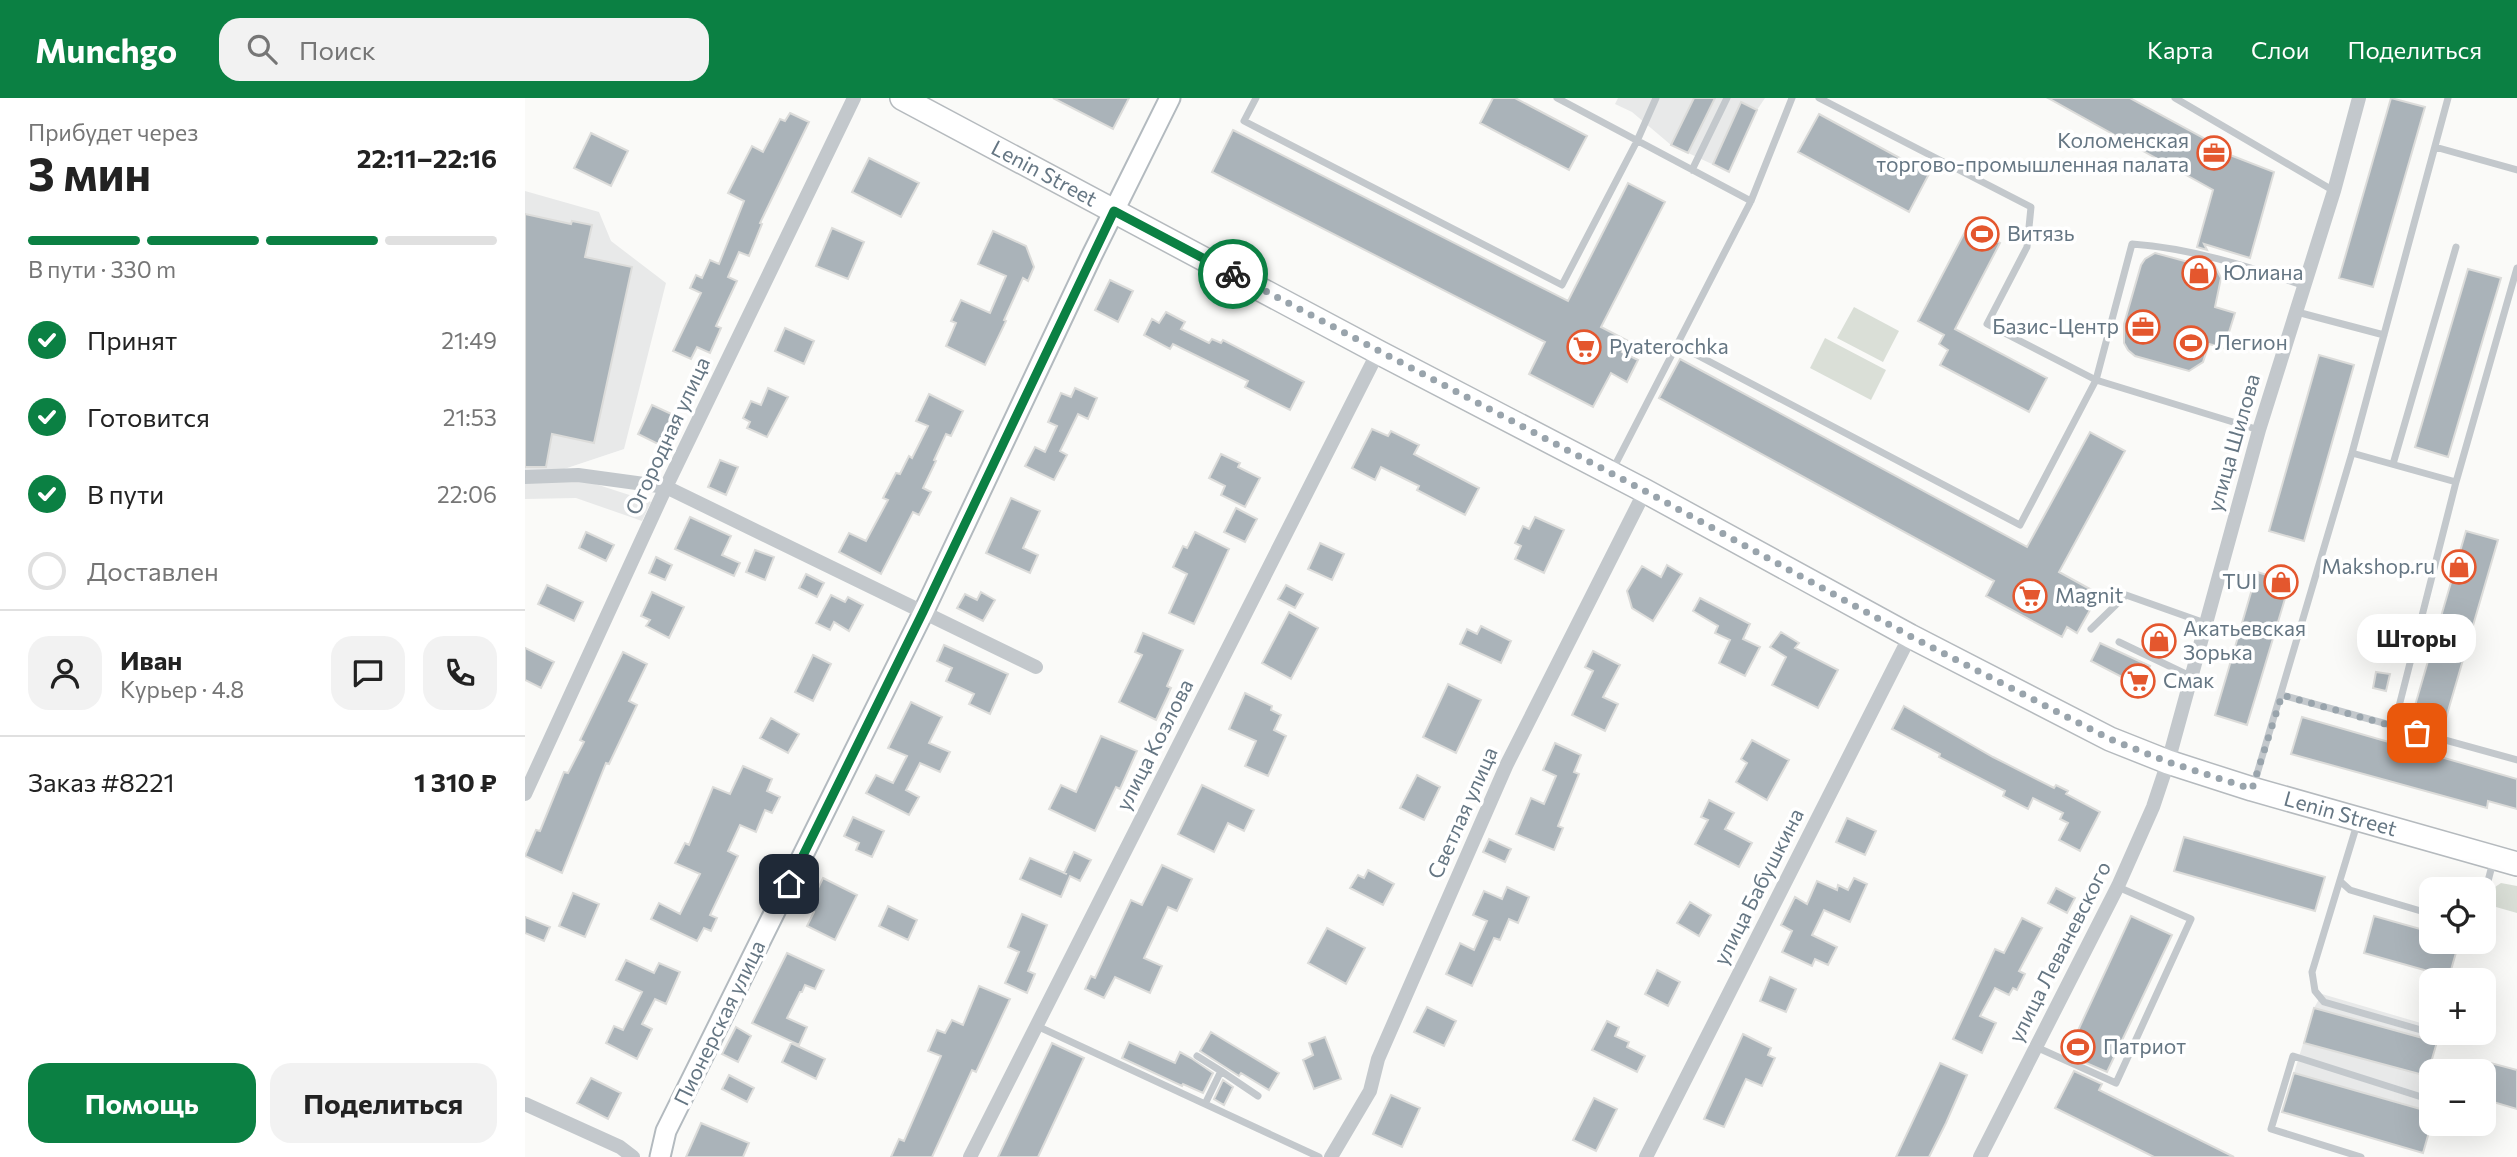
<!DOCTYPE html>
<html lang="ru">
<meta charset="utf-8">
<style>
body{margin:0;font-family:Commissioner,sans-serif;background:#f2f2f2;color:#222;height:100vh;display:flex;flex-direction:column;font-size:26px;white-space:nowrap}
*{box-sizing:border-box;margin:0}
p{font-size:23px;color:#767676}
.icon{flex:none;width:38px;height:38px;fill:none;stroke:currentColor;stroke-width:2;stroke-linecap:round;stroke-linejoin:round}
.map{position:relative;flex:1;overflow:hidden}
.drawer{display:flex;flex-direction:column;background:#fff;width:525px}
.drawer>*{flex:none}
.controls{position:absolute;left:1894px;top:779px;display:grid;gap:14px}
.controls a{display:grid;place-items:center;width:77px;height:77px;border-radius:14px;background:#fff;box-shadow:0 7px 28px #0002;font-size:35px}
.pin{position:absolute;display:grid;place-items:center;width:60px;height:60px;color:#fff;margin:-30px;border-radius:14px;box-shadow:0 4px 10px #0006}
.courier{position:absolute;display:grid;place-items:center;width:70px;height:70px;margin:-35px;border:5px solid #0b8043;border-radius:50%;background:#fff;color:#222;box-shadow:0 2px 9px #0007}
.bubble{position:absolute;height:49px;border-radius:21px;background:#fff;box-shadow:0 7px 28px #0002;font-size:23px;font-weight:700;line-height:49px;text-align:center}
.overview em{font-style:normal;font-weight:700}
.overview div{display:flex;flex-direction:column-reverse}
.overview{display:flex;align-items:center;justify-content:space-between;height:119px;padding:0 28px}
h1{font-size:46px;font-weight:700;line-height:52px}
.bar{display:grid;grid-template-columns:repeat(4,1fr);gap:10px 7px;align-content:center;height:84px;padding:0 28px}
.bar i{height:9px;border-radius:5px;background:#e0e0e0}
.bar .current{background:#0b8043}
.bar p{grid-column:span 4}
.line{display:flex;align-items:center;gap:18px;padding:0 28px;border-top:2px solid #e0e0e0}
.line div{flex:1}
.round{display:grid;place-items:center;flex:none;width:74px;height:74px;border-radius:21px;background:#f2f2f2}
ol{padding:0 28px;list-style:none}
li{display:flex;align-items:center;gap:21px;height:77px}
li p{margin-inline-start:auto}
li .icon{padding:7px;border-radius:50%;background:#0b8043;color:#fff;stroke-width:4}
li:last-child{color:#767676}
li i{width:38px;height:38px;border:4px solid #e0e0e0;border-radius:50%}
.primary-button{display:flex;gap:14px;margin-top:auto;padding:14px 28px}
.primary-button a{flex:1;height:80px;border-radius:21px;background:#0b8043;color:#fff;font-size:28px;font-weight:700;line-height:80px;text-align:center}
.primary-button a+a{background:#f2f2f2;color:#222}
header{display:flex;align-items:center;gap:42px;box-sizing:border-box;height:98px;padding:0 35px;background:#0b8043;color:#fff}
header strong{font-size:33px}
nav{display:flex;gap:38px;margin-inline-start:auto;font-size:24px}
.search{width:490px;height:63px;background:#f2f2f2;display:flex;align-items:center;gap:18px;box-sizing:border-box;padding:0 24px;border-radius:21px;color:#767676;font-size:26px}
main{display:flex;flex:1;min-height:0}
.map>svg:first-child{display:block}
</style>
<header>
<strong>Munchgo</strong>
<div class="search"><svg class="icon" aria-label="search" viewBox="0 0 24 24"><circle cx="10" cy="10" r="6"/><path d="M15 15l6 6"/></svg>Поиск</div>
<nav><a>Карта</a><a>Слои</a><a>Поделиться</a></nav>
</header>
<main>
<section class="drawer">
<div class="overview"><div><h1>3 мин</h1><p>Прибудет через</p></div><em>22:11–22:16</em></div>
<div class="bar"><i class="current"></i><i class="current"></i><i class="current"></i><i></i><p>В пути · 330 m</p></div>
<ol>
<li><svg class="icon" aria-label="check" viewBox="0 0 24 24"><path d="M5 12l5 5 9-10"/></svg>Принят<p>21:49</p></li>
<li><svg class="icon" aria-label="check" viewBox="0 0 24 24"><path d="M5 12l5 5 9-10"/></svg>Готовится<p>21:53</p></li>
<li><svg class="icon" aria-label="check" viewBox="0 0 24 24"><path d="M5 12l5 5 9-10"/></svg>В пути<p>22:06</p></li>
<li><i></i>Доставлен</li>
</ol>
<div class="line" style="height:126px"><a class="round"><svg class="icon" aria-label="person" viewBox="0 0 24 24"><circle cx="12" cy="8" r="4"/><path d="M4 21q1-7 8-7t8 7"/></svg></a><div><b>Иван</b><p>Курьер · 4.8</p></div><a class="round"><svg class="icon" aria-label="chat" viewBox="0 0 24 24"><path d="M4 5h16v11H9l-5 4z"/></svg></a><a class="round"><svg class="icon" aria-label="phone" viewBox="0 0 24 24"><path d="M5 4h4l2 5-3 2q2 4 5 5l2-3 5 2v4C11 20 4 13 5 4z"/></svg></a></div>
<div class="line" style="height:91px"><div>Заказ #8221</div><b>1 310 ₽</b></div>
<div class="primary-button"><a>Помощь</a><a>Поделиться</a></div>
</section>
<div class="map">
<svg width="1992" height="1059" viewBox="0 0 1992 1059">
<rect width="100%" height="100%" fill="#fafaf8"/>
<path fill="#e8e9e9" d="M1093 0H1240L1232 12 1204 74 1146 47 1107 14 1090 6Z
M0 93 74 114 86 143 141 185 99 351 27 375 0 374Z
M55 381 126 404 117 423 51 400 0 401V384Z
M1797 896 1906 928V934L1914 935 1902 978 1906 997V1026L1898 1055 1757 1014 1789 910Z"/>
<path fill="#dadfd7" d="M1329 209 1374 233 1358 264 1312 240Z
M1300 240 1361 272 1346 302 1285 270Z
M1976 785 1992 788V815L1971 809 1966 797 1967 791Z"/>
<path fill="#aab3b9" stroke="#dcdcda" stroke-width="2" d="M528 0H604L588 31Z
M968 0H990L1062 38 1044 72 955 25Z
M1169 0H1190L1163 55 1146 47Z
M1523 0H1605L1686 44 1700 55 1749 74 1725 160 1679 146 1682 152 1672 149 1688 92Z
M1866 0 1900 9 1848 189 1814 180Z
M1216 4 1232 12 1204 74 1188 66Z
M265 15 284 24 235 125 237 126 224 158 214 154 203 179 212 183 191 228 196 230 185 255 172 249 166 261 148 253 176 195 165 190 171 177 177 180 185 162 194 166 219 103 203 95 227 48 238 54 255 21 260 23Z
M1294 16 1404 76 1384 114 1273 54Z
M708 32 1043 203 1103 85 1140 104 1076 229 1103 243 1097 254 1113 262 1102 284 1086 275 1068 309 1004 276 1020 244 687 74Z
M66 35 103 53 86 88 49 70Z
M344 60 394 85 376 119 327 94Z
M0 116 46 126 47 123 67 127 60 159 107 169 69 345 27 336 21 369H0Z
M1443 128 1475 145 1430 231 1522 280 1504 314 1415 267 1423 252 1414 246 1419 237 1393 223Z
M307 130 339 144 323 181 291 168Z
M468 133 501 148 509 169 503 183 498 180 479 222 481 223 460 267 421 248 431 225 426 223 436 202 465 215 481 178 453 166Z
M1630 155 1667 165 1668 161 1689 166 1696 180 1690 209 1710 215 1699 250 1684 246 1678 264 1664 273 1610 258 1603 252 1599 245V226L1616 167 1620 161Z
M1943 171 1976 180 1923 359 1890 349Z
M585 182 608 193 593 224 570 212Z
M641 214 660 224 656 231 684 245 687 241 696 245 698 242 779 284 765 312 720 289 723 283 648 246 645 251 619 237 627 221 634 225Z
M260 230 289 243 279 266 250 253Z
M1794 257 1829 267 1779 443 1744 433Z
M1155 261 1502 449 1565 334 1600 353 1534 474 1574 496 1552 535 1542 529 1537 539 1461 498 1469 483 1134 300Z
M243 290 263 299 242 339 222 330 225 324 218 320 226 303 236 307Z
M550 290 572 300 563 321 553 316 535 353 542 357 529 382 500 368 510 349 520 354 532 328 523 324 536 295 546 299Z
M404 296 438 313 426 338 421 336 409 362 411 363 398 390 406 394 394 417 388 414 356 476 314 454 324 435 341 443 363 402 358 400 371 375 375 376 384 358 387 360 403 328 391 323Z
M127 307 153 319 139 349 113 336Z
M847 331 863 338 866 333 894 347 889 356 954 390 940 417 892 392 894 388 856 369 850 382 827 370Z
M696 356 715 365 713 369 735 380 720 409 696 397 700 388 684 380Z
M195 362 213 369 201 397 183 389Z
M486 400 515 413 498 450 513 457 505 475 461 455Z
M711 410 732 421 720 444 699 434Z
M165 419 206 438 197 457 215 465 209 478 150 451Z
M1010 419 1039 432 1019 475 990 461 996 448 990 445 998 428 1004 431Z
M1941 433 1973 442 1921 620 1889 611Z
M61 434 89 447 81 463 54 450Z
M670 434 704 451 669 526 644 515 662 476 648 469 658 448 662 450Z
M795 445 819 456 807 482 783 471Z
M230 452 249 459 240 482 221 474Z
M131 459 147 467 140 482 124 475Z
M1142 467 1157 476 1128 523 1107 510 1102 493 1117 468 1136 479Z
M1732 474 1765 484 1722 627 1690 617Z
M281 476 299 485 292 499 274 490Z
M22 487 58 504 49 523 13 506Z
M761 487 778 496 770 510 753 501Z
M127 494 159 509 144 540 121 528 125 522 116 518Z
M456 494 470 502 458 523 432 510 440 496 452 502Z
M306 497 320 504 323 499 338 507 324 533 309 524 305 532 291 525Z
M1175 500 1225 526 1218 541 1235 549 1220 578 1194 565 1205 542 1190 535 1193 528 1168 513Z
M764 514 793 530 766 581 737 565Z
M956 528 986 543 976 565 935 546 942 531 952 536Z
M1256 534 1274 545 1270 550 1313 572 1293 610 1247 587 1261 559 1245 549Z
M618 535 658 552 642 588 646 590 631 622 594 604 617 557 610 554Z
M1575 545 1625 568 1614 588 1566 563Z
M419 547 483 576 465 616 444 606 449 596 421 583 427 570 412 563Z
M0 550 29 564 16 590 0 582Z
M1068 553 1095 567 1078 599 1093 606 1080 633 1047 617 1068 573 1060 569Z
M98 554 122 566 104 603 112 607 84 666 81 665 37 775 0 758 11 732 15 733 39 674 43 675 59 644 55 642Z
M288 557 306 566 288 603 270 594Z
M1851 574 1865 576 1861 593 1848 590Z
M923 586 956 602 931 655 898 639Z
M720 595 747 608 746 612 756 617 749 632 761 638 743 678 720 668 731 643 704 631Z
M386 604 417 619 404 645 425 654 415 674 395 665 381 692 394 699 384 717 341 695 351 677 368 685 382 658 363 650Z
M1379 608 1468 659 1529 690 1531 687 1543 693 1541 696 1575 714 1555 753 1534 742 1543 725 1535 721 1538 715 1508 700 1503 711 1478 698 1480 693 1414 659 1415 656 1367 631Z
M1777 619 1992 681V711L1963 703 1962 710 1766 656Z
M246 620 274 636 263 655 235 640Z
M576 638 612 653 595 691 591 689 570 733 524 711 536 687 551 694Z
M1227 642 1264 662 1242 702 1211 684 1222 665 1216 661Z
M1030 645 1056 657 1049 674 1054 676 1033 728 1038 730 1029 752 991 736 1006 700 1019 706 1031 678 1018 672Z
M218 668 247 681 242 693 255 699 247 715 240 712 231 734 215 727 203 753 213 758 185 817 192 820 186 833 179 830 172 843 126 821 134 805 155 816 175 776 150 765 160 745 164 747 188 689 205 696Z
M892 677 915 689 899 722 875 710Z
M677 687 729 712 719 733 703 725 689 754 653 736Z
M1184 702 1209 715 1200 731 1227 745 1214 769 1170 746 1183 722 1176 719Z
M328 719 359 733 347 759 331 752 334 745 319 738Z
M1322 720 1351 733 1340 757 1311 744Z
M1659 739 1800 779 1790 813 1649 773Z
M964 741 986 751 980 764 958 754Z
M549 754 566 762 555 783 545 778 536 799 495 781 505 760 542 776 539 775Z
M637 767 667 781 652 813 643 809 619 860 637 868 625 895 590 879 579 900 560 891 566 878 570 880 606 802 617 807Z
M843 772 869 786 858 807 825 790 833 777 839 780Z
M298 780 332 797 310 842 282 828 289 814 283 811Z
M1329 780 1342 786 1325 824 1299 812 1287 837 1312 849 1303 867 1290 861 1287 868 1257 854 1267 833 1256 827 1270 799 1282 806 1292 783 1312 792 1313 787 1323 792Z
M982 789 1004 799 993 825 984 821 975 842 969 840 947 888 921 876 935 845 949 852 962 823 948 817 959 793 977 801Z
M1531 790 1550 800 1542 815 1523 805Z
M48 795 74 806 60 839 34 828Z
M1165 804 1186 817 1174 838 1152 825Z
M363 808 392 822 383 842 354 828Z
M497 816 522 827 503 873 510 876 502 895 480 885 494 854 483 849Z
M1606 818 1647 837 1582 974 1554 962 1556 957 1544 952Z
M1849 818 1906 834V844H1934L1924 879 1839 855Z
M0 819 25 829 19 843 0 835Z
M1497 820 1517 830 1494 873 1500 876 1492 892 1488 890 1484 897 1470 890 1455 918 1471 925 1457 955 1428 941 1470 851 1479 855Z
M802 830 840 850 821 886 783 865Z
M262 855 299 872 290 891 280 887 277 894H275L262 920 282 929 274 947 227 925Z
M101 862 129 875 134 865 155 874 141 906 130 901 117 926 127 931 112 961 81 945 89 928 98 932 117 894 91 882Z
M1132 872 1155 884 1143 908 1120 896Z
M1245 879 1271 891 1261 914 1235 903Z
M454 888 485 901 451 974 447 972 407 1059H366L374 1041 379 1043 416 958 403 953 412 932 420 935 427 922 438 927Z
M902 909 931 923 919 948 889 934Z
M1789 910 1912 944 1902 978 1779 945Z
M1082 923 1094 929 1090 938 1104 944 1102 949 1120 958 1112 974 1067 952Z
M211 929 226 938 213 964 197 956Z
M686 934 754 975 744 992 716 975 714 978 675 953Z
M1218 936 1246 950 1243 957 1250 960 1237 988 1221 981 1199 1029 1179 1021Z
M800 939 816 981 789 991 778 962 788 957 784 945Z
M604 944 650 965 655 954 666 960 688 975 678 995 658 986 657 988 597 960Z
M266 945 300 961 291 981 257 964Z
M527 945 559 960 513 1059H473Z
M1958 963 1992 972V1011L1958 1001Z
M1415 965 1442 977 1421 1025 1404 1059H1371Z
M1549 973 1577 986 1574 992 1709 1059H1629L1530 1010Z
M1769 975 1906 1014V1027L1898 1055 1757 1014Z
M204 977 229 990 222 1004 197 991Z
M66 980 96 995 83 1021 52 1005Z
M698 982 708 989 699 1007 689 1001Z
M866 997 895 1010 877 1049 848 1036Z
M1069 1000 1092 1011 1071 1053 1048 1042Z
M176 1025 224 1045 218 1059H161Z"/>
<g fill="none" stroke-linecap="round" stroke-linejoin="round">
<defs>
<path id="secondary" d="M135 1059 141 1033 398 515 567 157 645 0"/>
<g id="primary">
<path id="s1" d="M377 0 853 254 1120 393 1385 538 1585 641 1643 664 1727 691 1992 766"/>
</g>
</defs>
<use href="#secondary" stroke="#b3babf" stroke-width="23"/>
<use href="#primary" stroke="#b5babe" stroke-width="26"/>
<path stroke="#c3c8cc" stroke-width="7" d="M731 0 719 23 1037 187 1112 43 1131 0
M1032 0 1226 103
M1294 0 1506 109 1502 149 1462 226 1571 282 1734 332
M1650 0 1809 93
M1910 49 1992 72
M1167 72 1202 0
M1772 214 1859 237
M1153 247 1495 427 1571 282 1607 146C1664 150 1723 168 1777 187
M1827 355 1931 384
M1868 366 1931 149
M1088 371 1226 103 1267 0
M1566 531 1601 497 1680 525
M1594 544 1665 578
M1757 597 1992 662
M1869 628 1931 384 1992 170
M1729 686 1827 355 1923 0
M1833 723 1787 874 1790 893 1799 904 1910 936
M1815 783 1825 792 1906 816
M1958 802 1968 764
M512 928 794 1059
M1511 949 1591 985 1666 821 1593 789
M672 958 696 973 680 1006
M696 973 733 998
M1836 1059 1746 1031 1768 958 1906 1002"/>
<path stroke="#c3c8cc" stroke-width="14" d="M0 379 53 377 141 389 511 569
M0 696 141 389 329 0
M0 1006 95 1049 108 1059
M445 1059 853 254
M806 1059 845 993 853 961 982 666 1120 393
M1121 1059 1385 538
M1455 1059 1593 788 1628 709 1643 664 1734 332 1809 93 1834 0"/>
<use href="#secondary" stroke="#fff" stroke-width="19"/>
<use href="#primary" stroke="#fff" stroke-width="23"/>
</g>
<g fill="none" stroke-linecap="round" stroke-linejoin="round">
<path stroke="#99a4ac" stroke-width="7" stroke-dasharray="0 12.6" d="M708 176 1120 393 1385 538 1585 641 1643 664 1727 691 1757 597 1892 635"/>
<path stroke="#0b8043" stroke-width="9" d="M264 786 398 514 589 113 708 176"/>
</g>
<defs>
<symbol id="office-ring" viewBox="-11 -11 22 22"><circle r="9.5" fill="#fff" stroke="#e4572e" stroke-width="1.5"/><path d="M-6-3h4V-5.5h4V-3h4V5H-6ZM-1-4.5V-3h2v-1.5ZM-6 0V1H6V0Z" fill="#e4572e"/></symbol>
<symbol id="stadium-ring" viewBox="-11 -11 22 22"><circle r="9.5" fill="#fff" stroke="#e4572e" stroke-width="1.5"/><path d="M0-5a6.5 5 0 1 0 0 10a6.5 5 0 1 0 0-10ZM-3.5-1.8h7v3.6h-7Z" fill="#e4572e"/></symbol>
<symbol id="shop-ring" viewBox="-11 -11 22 22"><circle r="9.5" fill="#fff" stroke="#e4572e" stroke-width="1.5"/><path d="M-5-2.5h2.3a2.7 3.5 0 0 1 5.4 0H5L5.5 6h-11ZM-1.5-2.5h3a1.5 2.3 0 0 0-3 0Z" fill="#e4572e"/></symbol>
<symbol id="supermarket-ring" viewBox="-11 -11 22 22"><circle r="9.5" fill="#fff" stroke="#e4572e" stroke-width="1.5"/><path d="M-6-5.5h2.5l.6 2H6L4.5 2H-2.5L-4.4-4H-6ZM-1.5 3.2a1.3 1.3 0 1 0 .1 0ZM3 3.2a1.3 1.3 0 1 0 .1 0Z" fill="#e4572e"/></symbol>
</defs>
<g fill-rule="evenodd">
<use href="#office-ring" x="1670" y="36" width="38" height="38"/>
<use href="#stadium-ring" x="1438" y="117" width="38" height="38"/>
<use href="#shop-ring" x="1655" y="156" width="38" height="38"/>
<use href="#office-ring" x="1599" y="210" width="38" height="38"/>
<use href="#stadium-ring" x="1647" y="226" width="38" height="38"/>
<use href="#supermarket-ring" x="1040" y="230" width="38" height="38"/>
<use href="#shop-ring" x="1915" y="450" width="38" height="38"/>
<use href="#shop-ring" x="1737" y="465" width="38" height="38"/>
<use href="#supermarket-ring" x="1486" y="479" width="38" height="38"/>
<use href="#shop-ring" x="1615" y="524" width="38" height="38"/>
<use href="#supermarket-ring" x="1594" y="564" width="38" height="38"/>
<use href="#stadium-ring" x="1534" y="930" width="38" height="38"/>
</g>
<g text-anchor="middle" stroke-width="7" stroke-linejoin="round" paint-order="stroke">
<g font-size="21" fill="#657683" stroke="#fff" text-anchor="start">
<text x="1664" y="50" text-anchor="end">Коломенская<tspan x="1664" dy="24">торгово-промышленная палата</tspan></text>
<text x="1482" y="143">Витязь</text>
<text x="1698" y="182">Юлиана</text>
<text x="1594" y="236" text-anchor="end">Базис-Центр</text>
<text x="1690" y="252">Легион</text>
<text x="1084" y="256">Pyaterochka</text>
<text x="1910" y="476" text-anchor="end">Makshop.ru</text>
<text x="1732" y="491" text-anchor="end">TUI</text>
<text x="1530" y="505">Magnit</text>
<text x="1658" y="538">Акатьевская<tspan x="1658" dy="24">Зорька</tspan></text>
<text x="1638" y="590">Смак</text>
<text x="1578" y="956">Патриот</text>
</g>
<g font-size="21" fill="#657683" stroke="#fff">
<text dy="7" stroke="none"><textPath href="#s1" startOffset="161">Lenin Street</textPath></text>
<text transform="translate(143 338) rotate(-65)" y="7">Огородная улица</text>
<text transform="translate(1709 345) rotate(-74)" y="7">улица Шилова</text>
<text transform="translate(630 647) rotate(-63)" y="7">улица Козлова</text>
<text transform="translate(938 715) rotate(-66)" y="7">Светлая улица</text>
<text dy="7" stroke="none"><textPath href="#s1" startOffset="1610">Lenin Street</textPath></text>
<text transform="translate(1234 789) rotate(-63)" y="7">улица Бабушкина</text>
<text transform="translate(1535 854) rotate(-63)" y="7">улица Леваневского</text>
<text transform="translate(195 925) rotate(-64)" y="7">Пионерская улица</text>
</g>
</g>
</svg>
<div class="controls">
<a><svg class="icon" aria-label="locate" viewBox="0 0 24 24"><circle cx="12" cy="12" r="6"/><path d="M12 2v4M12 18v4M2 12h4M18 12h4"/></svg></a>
<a>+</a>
<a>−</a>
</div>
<div class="pin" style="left:1892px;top:635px;background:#ea580c"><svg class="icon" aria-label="bag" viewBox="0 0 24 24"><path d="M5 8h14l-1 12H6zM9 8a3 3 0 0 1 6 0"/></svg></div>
<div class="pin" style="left:264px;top:786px;background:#1f2937"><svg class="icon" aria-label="home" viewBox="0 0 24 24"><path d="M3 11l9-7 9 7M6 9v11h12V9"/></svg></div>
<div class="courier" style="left:708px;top:176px"><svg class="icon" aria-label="bike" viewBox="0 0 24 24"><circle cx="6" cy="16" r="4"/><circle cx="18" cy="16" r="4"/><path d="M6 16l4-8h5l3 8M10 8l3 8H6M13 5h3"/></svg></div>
<div class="bubble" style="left:1832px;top:516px;width:119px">Шторы</div>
</div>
</main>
